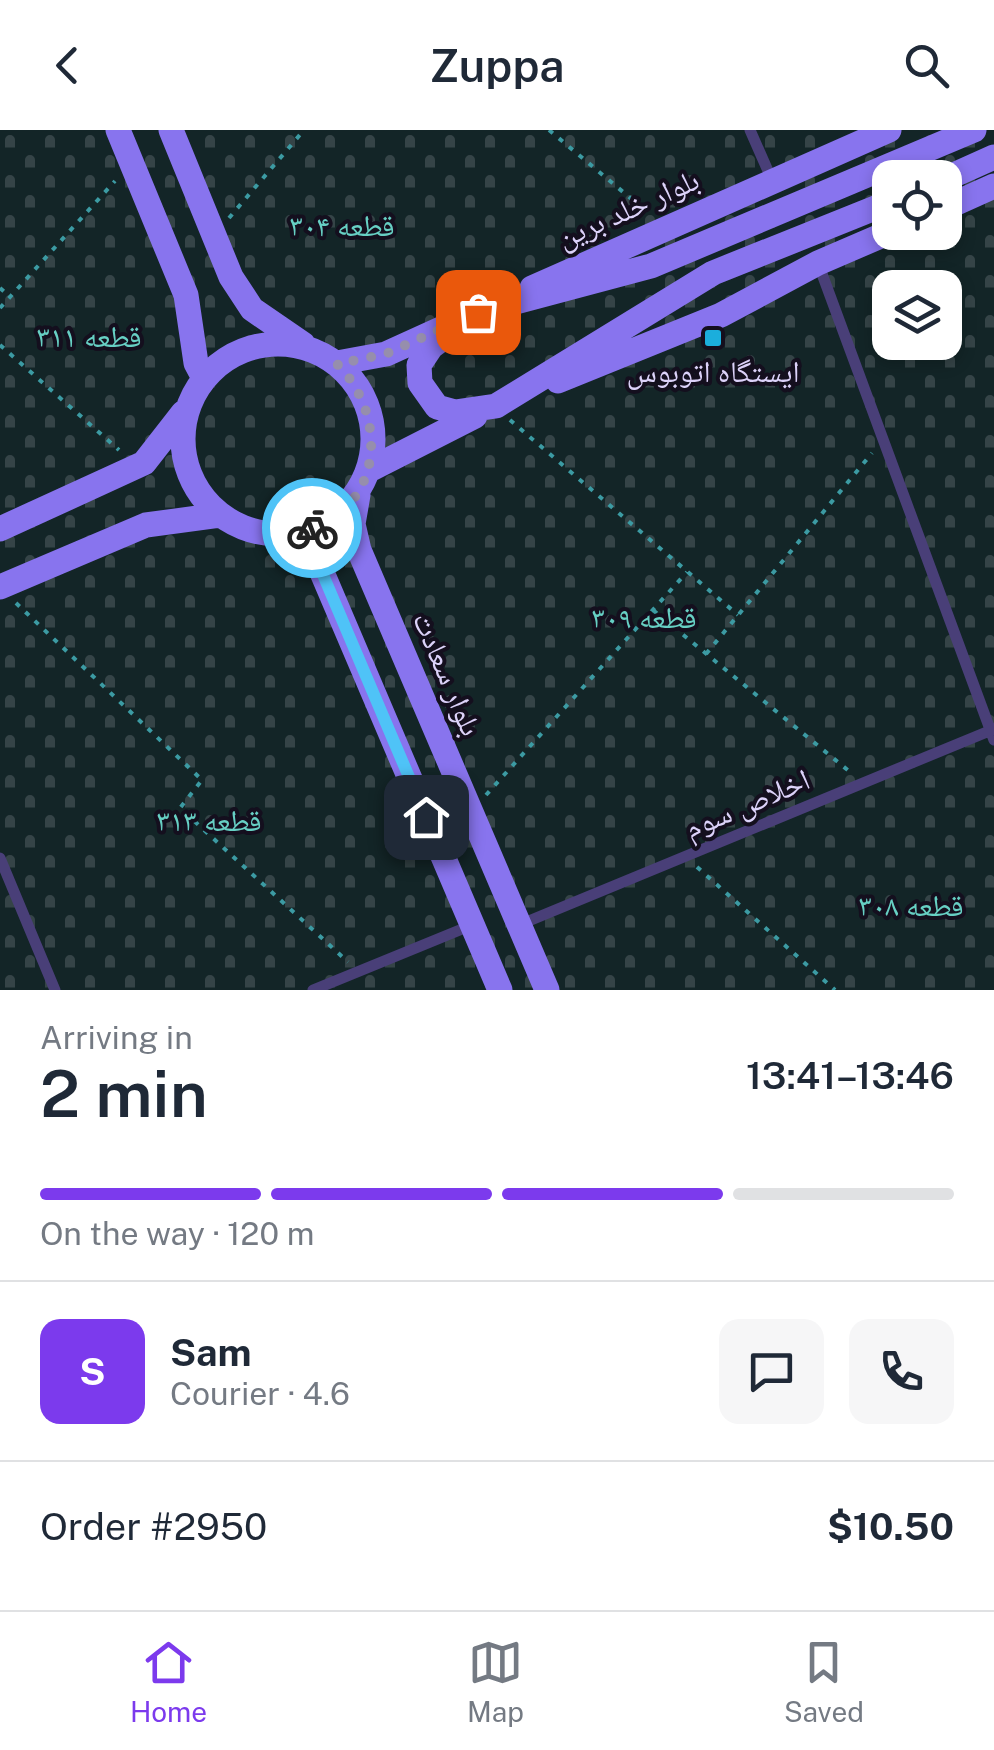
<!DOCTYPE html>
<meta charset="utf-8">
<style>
body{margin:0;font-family:"Public Sans","Noto Naskh Arabic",sans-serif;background:#f6f6f7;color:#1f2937;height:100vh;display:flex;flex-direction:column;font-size:38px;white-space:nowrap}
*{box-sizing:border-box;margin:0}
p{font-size:32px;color:#747a83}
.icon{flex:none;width:55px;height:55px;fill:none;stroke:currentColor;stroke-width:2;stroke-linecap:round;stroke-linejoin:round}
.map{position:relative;height:860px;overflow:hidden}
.details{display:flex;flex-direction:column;background:#fff;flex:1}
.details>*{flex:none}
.buttons{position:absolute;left:872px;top:30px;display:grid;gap:20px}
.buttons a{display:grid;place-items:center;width:90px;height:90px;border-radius:20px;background:#fff;box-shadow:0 5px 15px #0003;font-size:50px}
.pin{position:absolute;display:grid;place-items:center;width:85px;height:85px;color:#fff;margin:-42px;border-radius:20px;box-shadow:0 5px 15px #0006}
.courier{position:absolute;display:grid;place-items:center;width:100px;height:100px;margin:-50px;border:8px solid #4fc3f7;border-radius:50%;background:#fff;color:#222;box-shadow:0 2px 12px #0007}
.overview em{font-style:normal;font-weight:600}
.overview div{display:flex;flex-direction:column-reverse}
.overview{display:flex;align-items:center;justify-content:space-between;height:170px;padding:0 40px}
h1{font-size:65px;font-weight:600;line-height:75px}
.bar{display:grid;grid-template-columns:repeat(4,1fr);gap:15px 10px;align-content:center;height:120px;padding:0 40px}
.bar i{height:12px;border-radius:8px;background:#e0e1e3}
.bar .current{background:#7c3aed}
.bar p{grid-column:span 4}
.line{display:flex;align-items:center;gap:25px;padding:0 40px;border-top:2px solid #e0e1e3}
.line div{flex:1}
.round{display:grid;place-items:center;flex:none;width:105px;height:105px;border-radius:20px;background:#f6f6f7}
header{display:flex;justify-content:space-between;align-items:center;height:130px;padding:0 40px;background:#fff;font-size:45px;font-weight:600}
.tabs{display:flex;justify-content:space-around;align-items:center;height:140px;border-top:2px solid #e0e1e3;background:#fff;font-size:28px;color:#747a83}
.tabs a{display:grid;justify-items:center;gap:5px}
.tabs .current{color:#7c3aed}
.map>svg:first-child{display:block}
</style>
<header><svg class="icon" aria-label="back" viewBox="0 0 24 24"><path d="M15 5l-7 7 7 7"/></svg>Zuppa<svg class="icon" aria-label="search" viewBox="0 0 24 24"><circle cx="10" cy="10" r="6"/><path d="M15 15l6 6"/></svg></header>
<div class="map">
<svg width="994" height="860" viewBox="0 0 994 860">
<defs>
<pattern id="cemetery-stones" width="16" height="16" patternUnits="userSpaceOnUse" patternTransform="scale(2.5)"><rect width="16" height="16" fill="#132527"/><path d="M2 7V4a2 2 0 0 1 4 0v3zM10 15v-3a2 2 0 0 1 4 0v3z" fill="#354447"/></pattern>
</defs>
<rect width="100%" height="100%" fill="#140f1e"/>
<path fill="url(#cemetery-stones)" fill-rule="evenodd" d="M0 0H994V860H0ZM890 48H945V102H890ZM890 158H945V212H890Z"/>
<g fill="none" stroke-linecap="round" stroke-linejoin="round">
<path stroke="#3c9ba3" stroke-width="4" stroke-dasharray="5 8" stroke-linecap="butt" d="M549 0 647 82
M229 88 304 0
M0 158 10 167
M0 178 115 51
M0 215 119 320
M510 290 738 485
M16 473 202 650 180 678 348 832
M653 480 850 642
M706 524 872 323
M486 665 687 442
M697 737 835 860"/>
<path stroke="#493f78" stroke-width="11" d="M750 0 772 50
M818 133 994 610
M0 728 55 860
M519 795 994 599
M313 860 472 795"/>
<path stroke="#8874ee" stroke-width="25" d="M118 0 186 165 196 233 204 248
M171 0 231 147 252 179 303 214
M945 49 994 27
M890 72 713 143 496 276 455 282 437 277 420 253 419 235 431 217 478 182 651 136 974 0
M945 78 994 56
M532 158 889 0
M183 309a95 95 0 1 1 190 0a95 95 0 1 1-190 0Z
M337 233 386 224 441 199
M558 251 721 185 818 133 890 102
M369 340 475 286
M358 365 353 394 359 420 547 860
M0 399 144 333 183 283
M284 404 318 433 500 860
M0 457 146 395 220 385"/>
</g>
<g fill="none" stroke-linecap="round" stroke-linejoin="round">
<path stroke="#968eac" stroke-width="10" stroke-dasharray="0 18" d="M312 398C386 372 386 282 337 234L386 224 478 182"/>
<path stroke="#4fc3f7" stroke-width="12" d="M312 398 284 404 318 433 426 687"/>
</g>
<rect fill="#1baedc" stroke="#140f1e" stroke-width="4" x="703" y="198" width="20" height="20" rx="5"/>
<g text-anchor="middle" stroke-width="8" stroke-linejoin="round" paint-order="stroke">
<g font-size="30" fill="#dcd2f9" stroke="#140f1e">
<text transform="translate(628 79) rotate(-24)" y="10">بلوار خلد برین</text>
<text transform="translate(447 544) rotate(67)" y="10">بلوار سعادت</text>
<text transform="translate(747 674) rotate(-23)" y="10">اخلاص سوم</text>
</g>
<g font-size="30" fill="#67d0c4" stroke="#140f1e">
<text x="342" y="106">قطعه ۳۰۴</text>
<text x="89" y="217">قطعه ۳۱۱</text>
<text x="644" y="498">قطعه ۳۰۹</text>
<text x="209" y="701">قطعه ۳۱۳</text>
<text x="911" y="786">قطعه ۳۰۸</text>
</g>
<g font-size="30" fill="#dcd2f9" stroke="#140f1e">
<text x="713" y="252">ایستگاه اتوبوس</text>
</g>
</g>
</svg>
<div class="buttons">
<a><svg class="icon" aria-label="locate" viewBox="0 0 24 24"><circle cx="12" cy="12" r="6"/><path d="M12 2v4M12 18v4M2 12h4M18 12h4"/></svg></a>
<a><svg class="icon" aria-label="layers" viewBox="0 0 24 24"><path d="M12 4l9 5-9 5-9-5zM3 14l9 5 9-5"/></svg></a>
</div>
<div class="pin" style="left:478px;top:182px;background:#ea580c"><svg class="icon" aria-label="bag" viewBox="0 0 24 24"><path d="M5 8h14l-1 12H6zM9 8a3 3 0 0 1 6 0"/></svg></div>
<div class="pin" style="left:426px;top:687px;background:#1f2937"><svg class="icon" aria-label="home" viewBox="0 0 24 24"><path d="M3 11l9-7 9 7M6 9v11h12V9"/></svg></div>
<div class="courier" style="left:312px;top:398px"><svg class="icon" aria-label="bike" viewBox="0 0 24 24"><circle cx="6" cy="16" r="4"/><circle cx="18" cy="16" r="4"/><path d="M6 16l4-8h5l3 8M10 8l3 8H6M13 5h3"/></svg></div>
</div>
<section class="details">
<div class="overview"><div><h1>2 min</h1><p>Arriving in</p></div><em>13:41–13:46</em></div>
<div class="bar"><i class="current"></i><i class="current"></i><i class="current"></i><i></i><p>On the way · 120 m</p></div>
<div class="line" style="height:180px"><b class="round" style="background:#7c3aed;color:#fff">S</b><div><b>Sam</b><p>Courier · 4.6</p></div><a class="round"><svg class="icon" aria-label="chat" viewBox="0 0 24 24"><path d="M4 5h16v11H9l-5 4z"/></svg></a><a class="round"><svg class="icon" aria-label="phone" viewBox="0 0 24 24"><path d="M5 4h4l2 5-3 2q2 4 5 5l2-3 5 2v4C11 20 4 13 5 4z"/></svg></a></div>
<div class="line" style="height:130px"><div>Order #2950</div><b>$10.50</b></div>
</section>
<nav class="tabs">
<a class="current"><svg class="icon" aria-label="home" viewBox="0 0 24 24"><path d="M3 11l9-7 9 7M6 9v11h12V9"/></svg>Home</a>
<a><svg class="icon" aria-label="map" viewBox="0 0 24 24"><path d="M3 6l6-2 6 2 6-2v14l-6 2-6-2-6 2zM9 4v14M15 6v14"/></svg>Map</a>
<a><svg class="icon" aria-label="saved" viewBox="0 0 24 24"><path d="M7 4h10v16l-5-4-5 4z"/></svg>Saved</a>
</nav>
